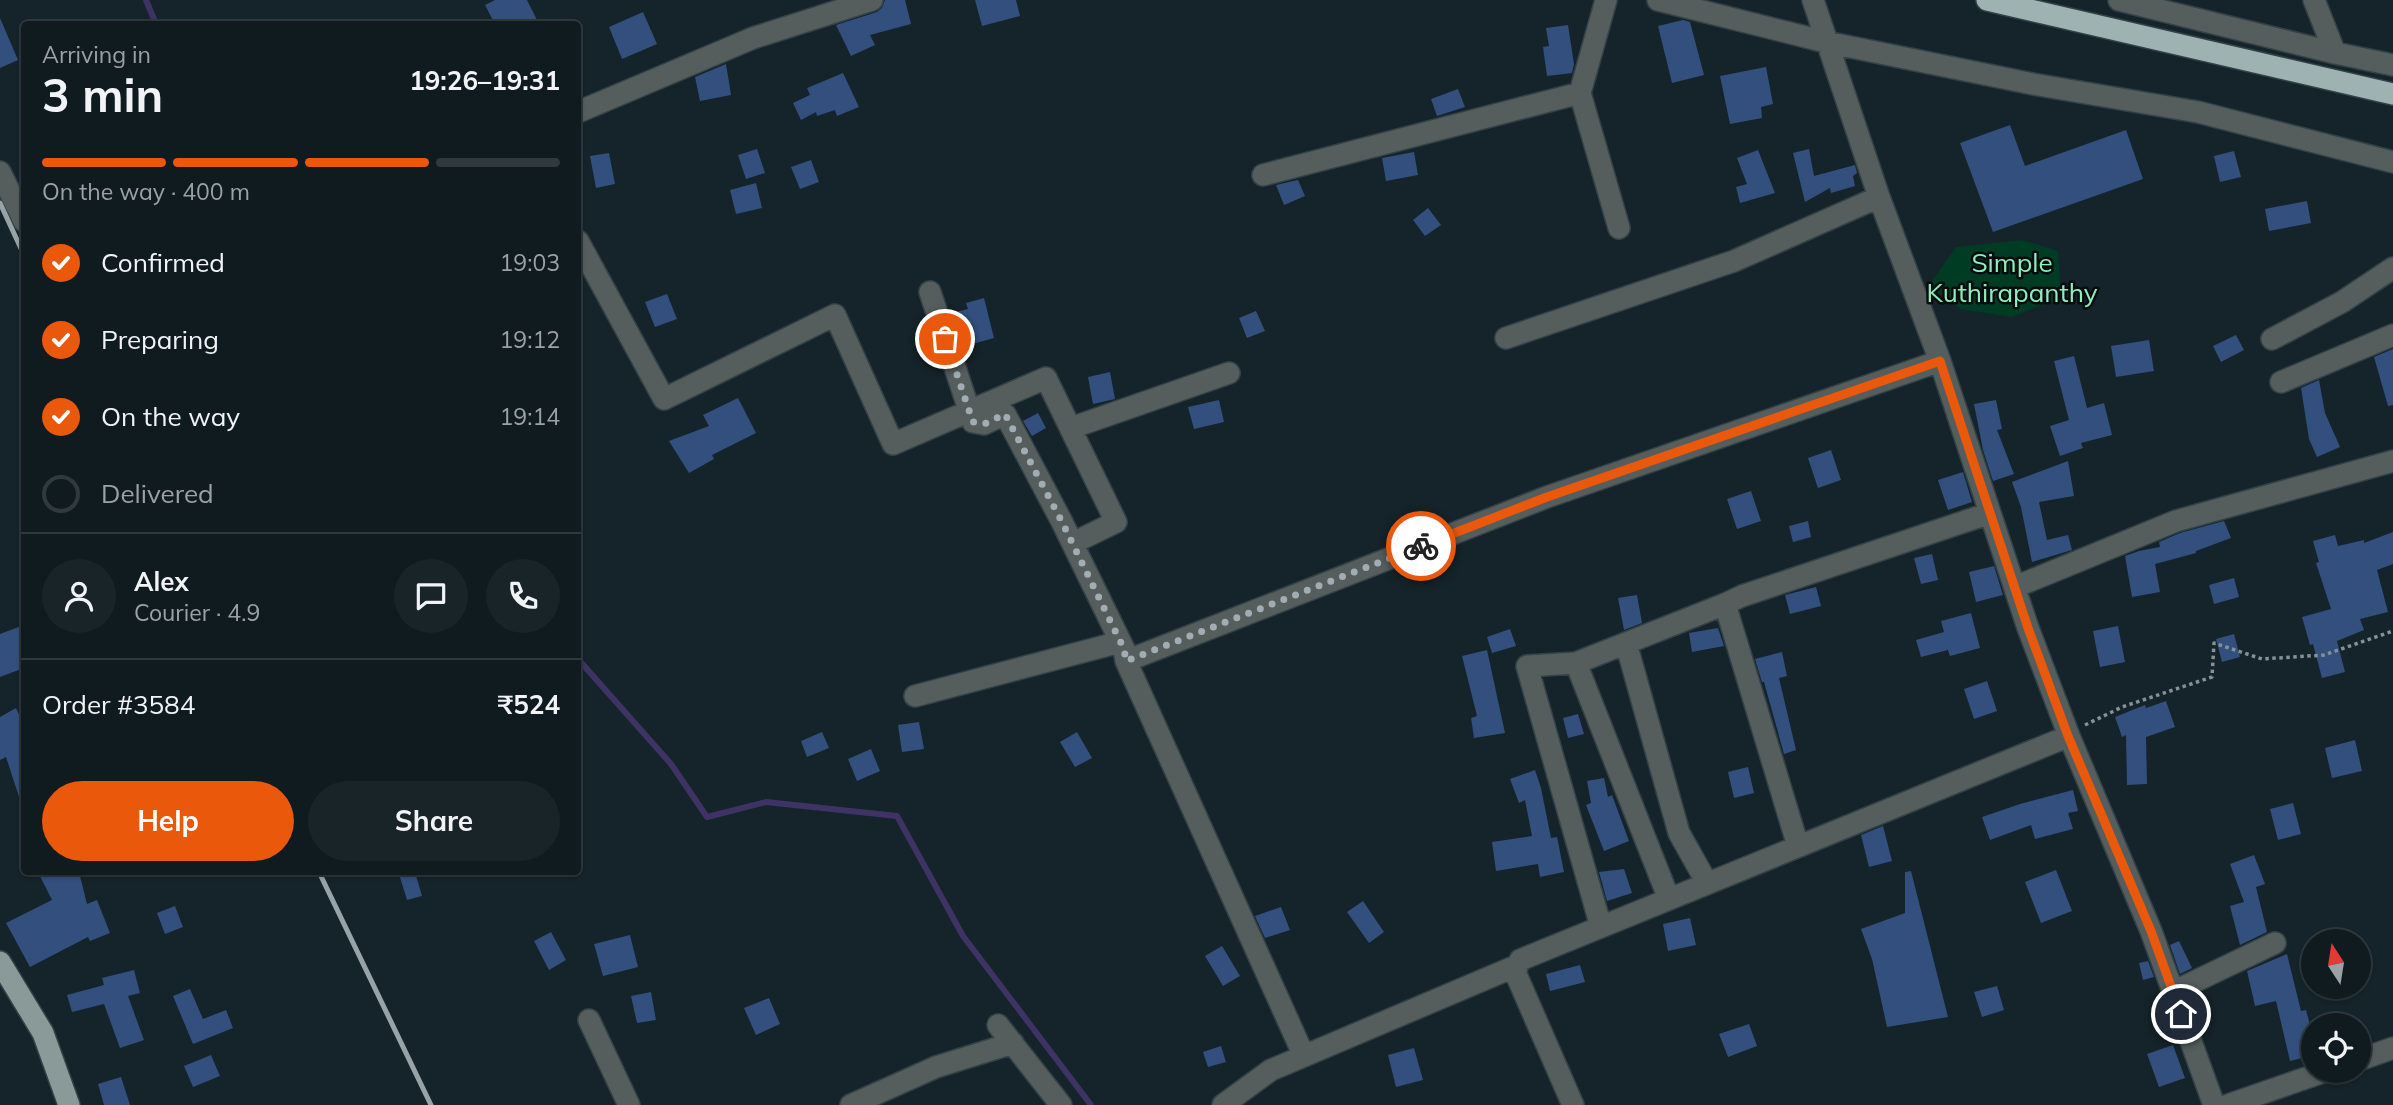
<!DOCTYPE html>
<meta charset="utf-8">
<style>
body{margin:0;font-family:Mulish,sans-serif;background:#192429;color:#f1f3f6;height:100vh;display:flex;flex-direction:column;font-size:26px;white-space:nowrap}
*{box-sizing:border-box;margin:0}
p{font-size:23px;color:#9ca1a5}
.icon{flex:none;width:38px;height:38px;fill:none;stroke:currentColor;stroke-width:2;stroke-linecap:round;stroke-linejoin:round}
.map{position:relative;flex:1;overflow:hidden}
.details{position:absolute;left:21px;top:21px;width:560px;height:854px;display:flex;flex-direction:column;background:#101b20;border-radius:7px;box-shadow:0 2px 5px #0004,0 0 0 2px #30393e}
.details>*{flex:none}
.needle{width:46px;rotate:348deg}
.tools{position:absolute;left:2301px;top:929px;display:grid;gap:14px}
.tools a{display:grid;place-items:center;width:70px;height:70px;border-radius:50%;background:#101b20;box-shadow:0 2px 5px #0004,0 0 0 2px #30393e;font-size:35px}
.pin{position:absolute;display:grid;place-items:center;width:60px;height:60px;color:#fff;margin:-30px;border:4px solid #fff;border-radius:50%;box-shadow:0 2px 7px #0007}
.courier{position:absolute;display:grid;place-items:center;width:70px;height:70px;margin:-35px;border:5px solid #ea580c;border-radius:50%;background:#fff;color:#222;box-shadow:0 2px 9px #0007}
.summary em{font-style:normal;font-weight:700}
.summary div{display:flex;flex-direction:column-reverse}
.summary{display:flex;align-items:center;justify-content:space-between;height:119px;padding:0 21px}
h1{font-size:46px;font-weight:700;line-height:52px}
.bar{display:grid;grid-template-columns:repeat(4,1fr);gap:10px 7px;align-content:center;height:84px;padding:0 21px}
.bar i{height:9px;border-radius:5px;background:#30393e}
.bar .selected{background:#ea580c}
.bar p{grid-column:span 4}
.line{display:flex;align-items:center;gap:18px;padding:0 21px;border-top:2px solid #30393e}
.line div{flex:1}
.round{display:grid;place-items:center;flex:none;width:74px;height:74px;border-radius:37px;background:#192429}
ol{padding:0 21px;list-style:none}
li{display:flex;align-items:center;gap:21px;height:77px}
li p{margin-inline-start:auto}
li .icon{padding:7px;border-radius:50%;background:#ea580c;color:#fff;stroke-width:4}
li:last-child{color:#9ca1a5}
li i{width:38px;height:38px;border:4px solid #30393e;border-radius:50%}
.primary-button{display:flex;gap:14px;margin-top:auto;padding:14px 21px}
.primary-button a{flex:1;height:80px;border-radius:42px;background:#ea580c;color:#fff;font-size:28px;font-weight:700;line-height:80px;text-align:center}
.primary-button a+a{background:#192429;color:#f1f3f6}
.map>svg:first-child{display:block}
</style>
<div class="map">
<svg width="2393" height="1105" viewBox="0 0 2393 1105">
<rect width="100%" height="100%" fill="#15242a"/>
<path fill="#003c23" d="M2023 240 2058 251 2061 297 2012 317 1961 309 1929 286 1956 247Z"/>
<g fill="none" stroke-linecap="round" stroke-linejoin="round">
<path stroke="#3f3265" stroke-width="6" d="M146 0 156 24
M578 659 671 764 707 817 766 802 897 816 963 936 1091 1105"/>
</g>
<path fill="#324f7e" d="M495 0H527L539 24H495L485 5Z
M885 0H905L911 24 870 35 875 45 851 56 836 25 877 12 882 8Z
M975 0H1016L1020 16 982 26Z
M643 12 657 44 622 59 609 27Z
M0 18 18 60 0 68Z
M1683 20 1690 22 1704 75 1672 83 1658 26Z
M1568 25 1574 64 1572 73 1547 76 1543 47 1549 46 1546 28Z
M726 64 731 95 700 101 695 77Z
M1766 67 1773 104 1761 107 1762 118 1730 124 1720 76Z
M843 73 859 107 837 116 835 110 817 116 816 112 801 120 793 103 810 95 807 88Z
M1458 89 1465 107 1437 116 1431 99Z
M2010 125 2025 166 2126 130 2143 179 1993 232 1960 143Z
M757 149 765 173 746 179 738 155Z
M1809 149 1814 176 1855 165 1857 173 1853 176 1855 186 1831 193 1830 188 1805 202 1793 153Z
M1758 150 1775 193 1740 203 1736 187 1747 184 1737 158Z
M2234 151 2241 177 2220 182 2214 156Z
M1414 152 1418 175 1386 181 1382 158Z
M609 153 615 184 596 188 590 156Z
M811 160 819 182 800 189 791 167Z
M1298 180 1305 196 1284 205 1276 185Z
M756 183 762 208 736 214 730 190Z
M2307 201 2311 223 2269 231 2265 209Z
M1428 208 1441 225 1425 236 1413 220Z
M667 294 677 319 655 327 645 302Z
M984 298 994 338 965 346 956 312 968 309 966 303Z
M1256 311 1265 331 1247 338 1239 318Z
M2236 335 2244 350 2221 362 2213 346Z
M2149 340 2154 371 2116 377 2111 346Z
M2393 349V405L2388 406 2374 357Z
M2074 356 2087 408 2104 403 2112 435 2081 443 2083 448 2060 456 2050 426 2069 420 2054 361Z
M1110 372 1115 399 1093 404 1088 377Z
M2319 380 2325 413 2340 447 2317 457 2309 439 2301 388Z
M738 398 756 433 712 455 714 459 689 473 669 441 709 426 703 415Z
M1219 400 1224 422 1194 429 1188 407Z
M1996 400 2002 429 1997 430 2014 474 1993 481 1983 450 1974 404Z
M1038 413 1046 428 1032 436 1023 421Z
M1831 450 1841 480 1818 488 1808 458Z
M2068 461 2074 496 2039 502 2047 540 2068 535 2072 550 2032 562 2021 507 2012 482Z
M1963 472 1972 502 1948 510 1938 480Z
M1751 491 1761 521 1737 529 1727 499Z
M1808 521 1811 537 1793 542 1789 526Z
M2224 521 2231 538 2196 551V553L2155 564 2160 592 2132 597 2125 556 2139 551 2160 547 2159 542 2180 533Z
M2393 532V564L2377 570 2388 612 2360 619 2364 630 2337 641 2345 672 2322 678 2313 644 2310 645 2302 617 2331 609 2316 563 2319 562 2313 541 2335 535 2338 546 2364 540V543Z
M1932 554 1938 580 1921 584 1914 558Z
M1994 566 2003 595 1976 602 1969 572Z
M2234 578 2239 597 2214 604 2209 585Z
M1816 587 1821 606 1790 614 1785 595Z
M1637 595 1642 623 1624 630 1618 598Z
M1971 613 1980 648 1950 656 1948 650 1921 657 1916 640 1944 632 1941 621Z
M24 625V668L0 677V634Z
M2118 626 2125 662 2100 667 2093 631Z
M1718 628 1724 646 1692 652 1689 633Z
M1510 629 1516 646 1492 653 1487 637Z
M2234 634 2240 657 2222 662 2216 639Z
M1487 650 1505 733 1474 738 1471 718 1477 716 1462 656Z
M1782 652 1787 676 1779 678 1796 750 1784 754 1764 682H1762L1755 659Z
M1987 681 1997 711 1974 719 1964 689Z
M2166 701 2175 727 2146 737 2147 784 2127 785 2126 735 2122 737 2115 717 2145 705 2146 708Z
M16 708 24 725V802L21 803 6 757 0 760V717Z
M1578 714 1584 734 1568 738 1563 718Z
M919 722 924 749 902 752 898 725Z
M822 732 829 748 807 757 801 741Z
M1077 732 1092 758 1075 767 1060 742Z
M2355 740 2362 771 2332 778 2325 748Z
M871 749 880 771 857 781 848 759Z
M1748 767 1754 793 1734 798 1728 772Z
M1535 770 1541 788 1551 838 1557 837 1564 872 1540 877 1538 864 1496 871 1492 842 1532 836 1525 800 1519 803 1510 779Z
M1604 778 1608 797 1612 795 1629 841 1604 851 1586 805 1591 803 1587 781Z
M2073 790 2078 811 2068 813 2073 829 2035 839 2031 825 1990 840 1982 817 2020 804Z
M2293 803 2301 834 2278 840 2270 809Z
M1883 826 1892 861 1869 867 1861 835Z
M2254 855 2265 884 2256 887 2267 932 2240 945 2230 906 2244 902 2230 864Z
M1624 869 1632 893 1607 901 1599 872Z
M2056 870 2072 911 2041 923 2025 882Z
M1911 871 1948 1017 1887 1027 1872 959 1861 929 1905 913V872Z
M38 872H79L87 904 97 900 110 933 90 941 88 937 30 967 6 923 52 900Z
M415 872 422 896 407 900 400 877Z
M1363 901 1384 932 1369 943 1347 912Z
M175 906 183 927 165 934 157 913Z
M1281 907 1290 930 1265 938 1255 916Z
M1690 918 1696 945 1668 951 1663 924Z
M551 932 566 960 549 970 534 941Z
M630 935 638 967 603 976 594 944Z
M2179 941 2192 968 2180 974 2170 945Z
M1222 946 1240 976 1223 986 1205 956Z
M2287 954 2301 1011 2306 1010 2314 1040V1055L2290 1061 2276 1001 2255 1006 2247 971Z
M2148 961 2154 977 2143 980 2139 963Z
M1580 965 1585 982 1550 991 1546 974Z
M134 970 140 993 128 996 144 1040 120 1048 104 1004 72 1012 67 995 104 985 102 978Z
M1997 986 2004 1010 1982 1017 1974 992Z
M190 989 203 1019 226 1010 233 1028 193 1044 173 996Z
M651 992 656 1020 637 1023 631 996Z
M769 998 780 1024 756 1035 744 1008Z
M1749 1024 1757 1046 1728 1057 1719 1034Z
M2173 1045 2185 1078 2159 1087 2147 1054Z
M1221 1046 1226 1062 1208 1067 1203 1052Z
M1414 1048 1423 1080 1396 1087 1388 1055Z
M211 1055 220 1076 193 1087 184 1066Z
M121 1077 130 1105H104L98 1084Z"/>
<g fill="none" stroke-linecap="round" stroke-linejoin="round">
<defs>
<path id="minor" d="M1658 0 1826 42 2033 84 2198 112 2393 162
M1813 0 1879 197 1940 361 2028 628 2069 736 2151 931 2214 1105
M2119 0 2335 53 2393 65
M2314 0 2335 53
M1580 93 1606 0
M578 112 753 38 872 0
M0 172 24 221
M1263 175 1580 93 1619 228
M578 241 664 399 835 315 893 444 1046 378 1116 522 1073 543
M930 292 973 422 984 424 1005 414 1062 522 1124 649 1126 661 1547 497 1940 361
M1506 338 1734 261 1879 197
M2272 339 2342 302 2393 268
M2281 382 2393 335
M1071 428 1229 373
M2015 587 2176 521 2393 461
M1725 604 1742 596 1990 513
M1626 643 1679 833 1707 883
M1126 661 1304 1056
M1576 663 1669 899
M915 696 1120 642
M1601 927 1527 666 1576 663 1725 604 1798 846
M2173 992 2275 943
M589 1020 629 1105
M998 1025 1061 1105
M2359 1060 2393 1048
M851 1105 936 1067 1013 1043
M1223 1105 1271 1070 1516 966
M1573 1105 1515 972 1520 960 2069 736
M2228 1105 2326 1071"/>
<path id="major" d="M0 962 43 1033 69 1105"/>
<path id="highway" d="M1987 0 2393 94"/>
</defs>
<use href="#minor" stroke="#334247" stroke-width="24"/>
<use href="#major" stroke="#334247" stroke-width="24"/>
<use href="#highway" stroke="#334247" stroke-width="24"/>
<path stroke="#849196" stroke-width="3.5" stroke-dasharray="3.5 3.5" stroke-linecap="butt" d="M2085 725 2122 707 2212 677 2214 643 2262 659 2324 655 2393 631"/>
<use href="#minor" stroke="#555e5d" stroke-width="21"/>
<use href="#major" stroke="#899a99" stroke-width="21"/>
<use href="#highway" stroke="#9db2b1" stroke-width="21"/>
<path stroke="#97a3a8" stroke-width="5" d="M0 203 24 255
M319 872 431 1105"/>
</g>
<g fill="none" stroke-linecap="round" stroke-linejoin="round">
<path stroke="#a1adb2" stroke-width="7" stroke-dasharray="0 12.6" d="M945 339 973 422 984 424 1005 414 1062 522 1124 649 1126 661 1421 546"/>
<path stroke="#ea580c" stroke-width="9" d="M1421 546 1547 497 1940 361 2028 628 2068 736 2151 931 2181 1014"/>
</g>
<g text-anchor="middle" stroke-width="5" stroke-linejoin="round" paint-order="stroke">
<g font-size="26" fill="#8eedba" stroke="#060c0f">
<text x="2012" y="272">Simple<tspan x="2012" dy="30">Kuthirapanthy</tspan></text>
</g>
</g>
</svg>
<div class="tools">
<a><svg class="needle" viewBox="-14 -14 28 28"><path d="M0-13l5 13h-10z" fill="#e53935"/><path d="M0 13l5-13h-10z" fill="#9ca1a5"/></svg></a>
<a><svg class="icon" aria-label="locate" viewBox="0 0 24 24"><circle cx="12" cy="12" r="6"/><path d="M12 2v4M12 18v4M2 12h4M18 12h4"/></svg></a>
</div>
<div class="pin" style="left:945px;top:339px;background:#ea580c"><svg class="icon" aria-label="bag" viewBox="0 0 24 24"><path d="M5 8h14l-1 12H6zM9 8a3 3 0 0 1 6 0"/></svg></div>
<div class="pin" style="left:2181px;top:1014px;background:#1f2937"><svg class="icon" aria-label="home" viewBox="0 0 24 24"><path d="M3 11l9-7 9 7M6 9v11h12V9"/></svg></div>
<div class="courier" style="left:1421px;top:546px"><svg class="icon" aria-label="bike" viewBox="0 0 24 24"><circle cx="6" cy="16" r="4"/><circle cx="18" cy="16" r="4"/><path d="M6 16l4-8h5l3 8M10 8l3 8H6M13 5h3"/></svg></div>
<section class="details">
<div class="summary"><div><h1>3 min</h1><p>Arriving in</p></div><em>19:26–19:31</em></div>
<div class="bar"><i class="selected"></i><i class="selected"></i><i class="selected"></i><i></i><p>On the way · 400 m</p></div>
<ol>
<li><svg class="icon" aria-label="check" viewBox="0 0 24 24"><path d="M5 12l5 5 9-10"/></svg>Confirmed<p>19:03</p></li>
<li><svg class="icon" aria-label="check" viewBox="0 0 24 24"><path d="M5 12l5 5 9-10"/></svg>Preparing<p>19:12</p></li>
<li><svg class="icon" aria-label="check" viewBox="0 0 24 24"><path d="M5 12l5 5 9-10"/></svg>On the way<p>19:14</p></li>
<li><i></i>Delivered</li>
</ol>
<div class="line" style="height:126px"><a class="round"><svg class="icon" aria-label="person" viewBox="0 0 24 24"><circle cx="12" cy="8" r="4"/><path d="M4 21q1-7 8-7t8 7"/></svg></a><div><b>Alex</b><p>Courier · 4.9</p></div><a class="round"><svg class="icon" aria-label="chat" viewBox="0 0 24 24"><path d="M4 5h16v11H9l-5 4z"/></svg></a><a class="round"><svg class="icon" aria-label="phone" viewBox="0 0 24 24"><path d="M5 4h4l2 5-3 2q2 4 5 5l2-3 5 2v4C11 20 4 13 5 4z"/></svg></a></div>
<div class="line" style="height:91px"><div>Order #3584</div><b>₹524</b></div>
<div class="primary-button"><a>Help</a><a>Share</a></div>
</section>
</div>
